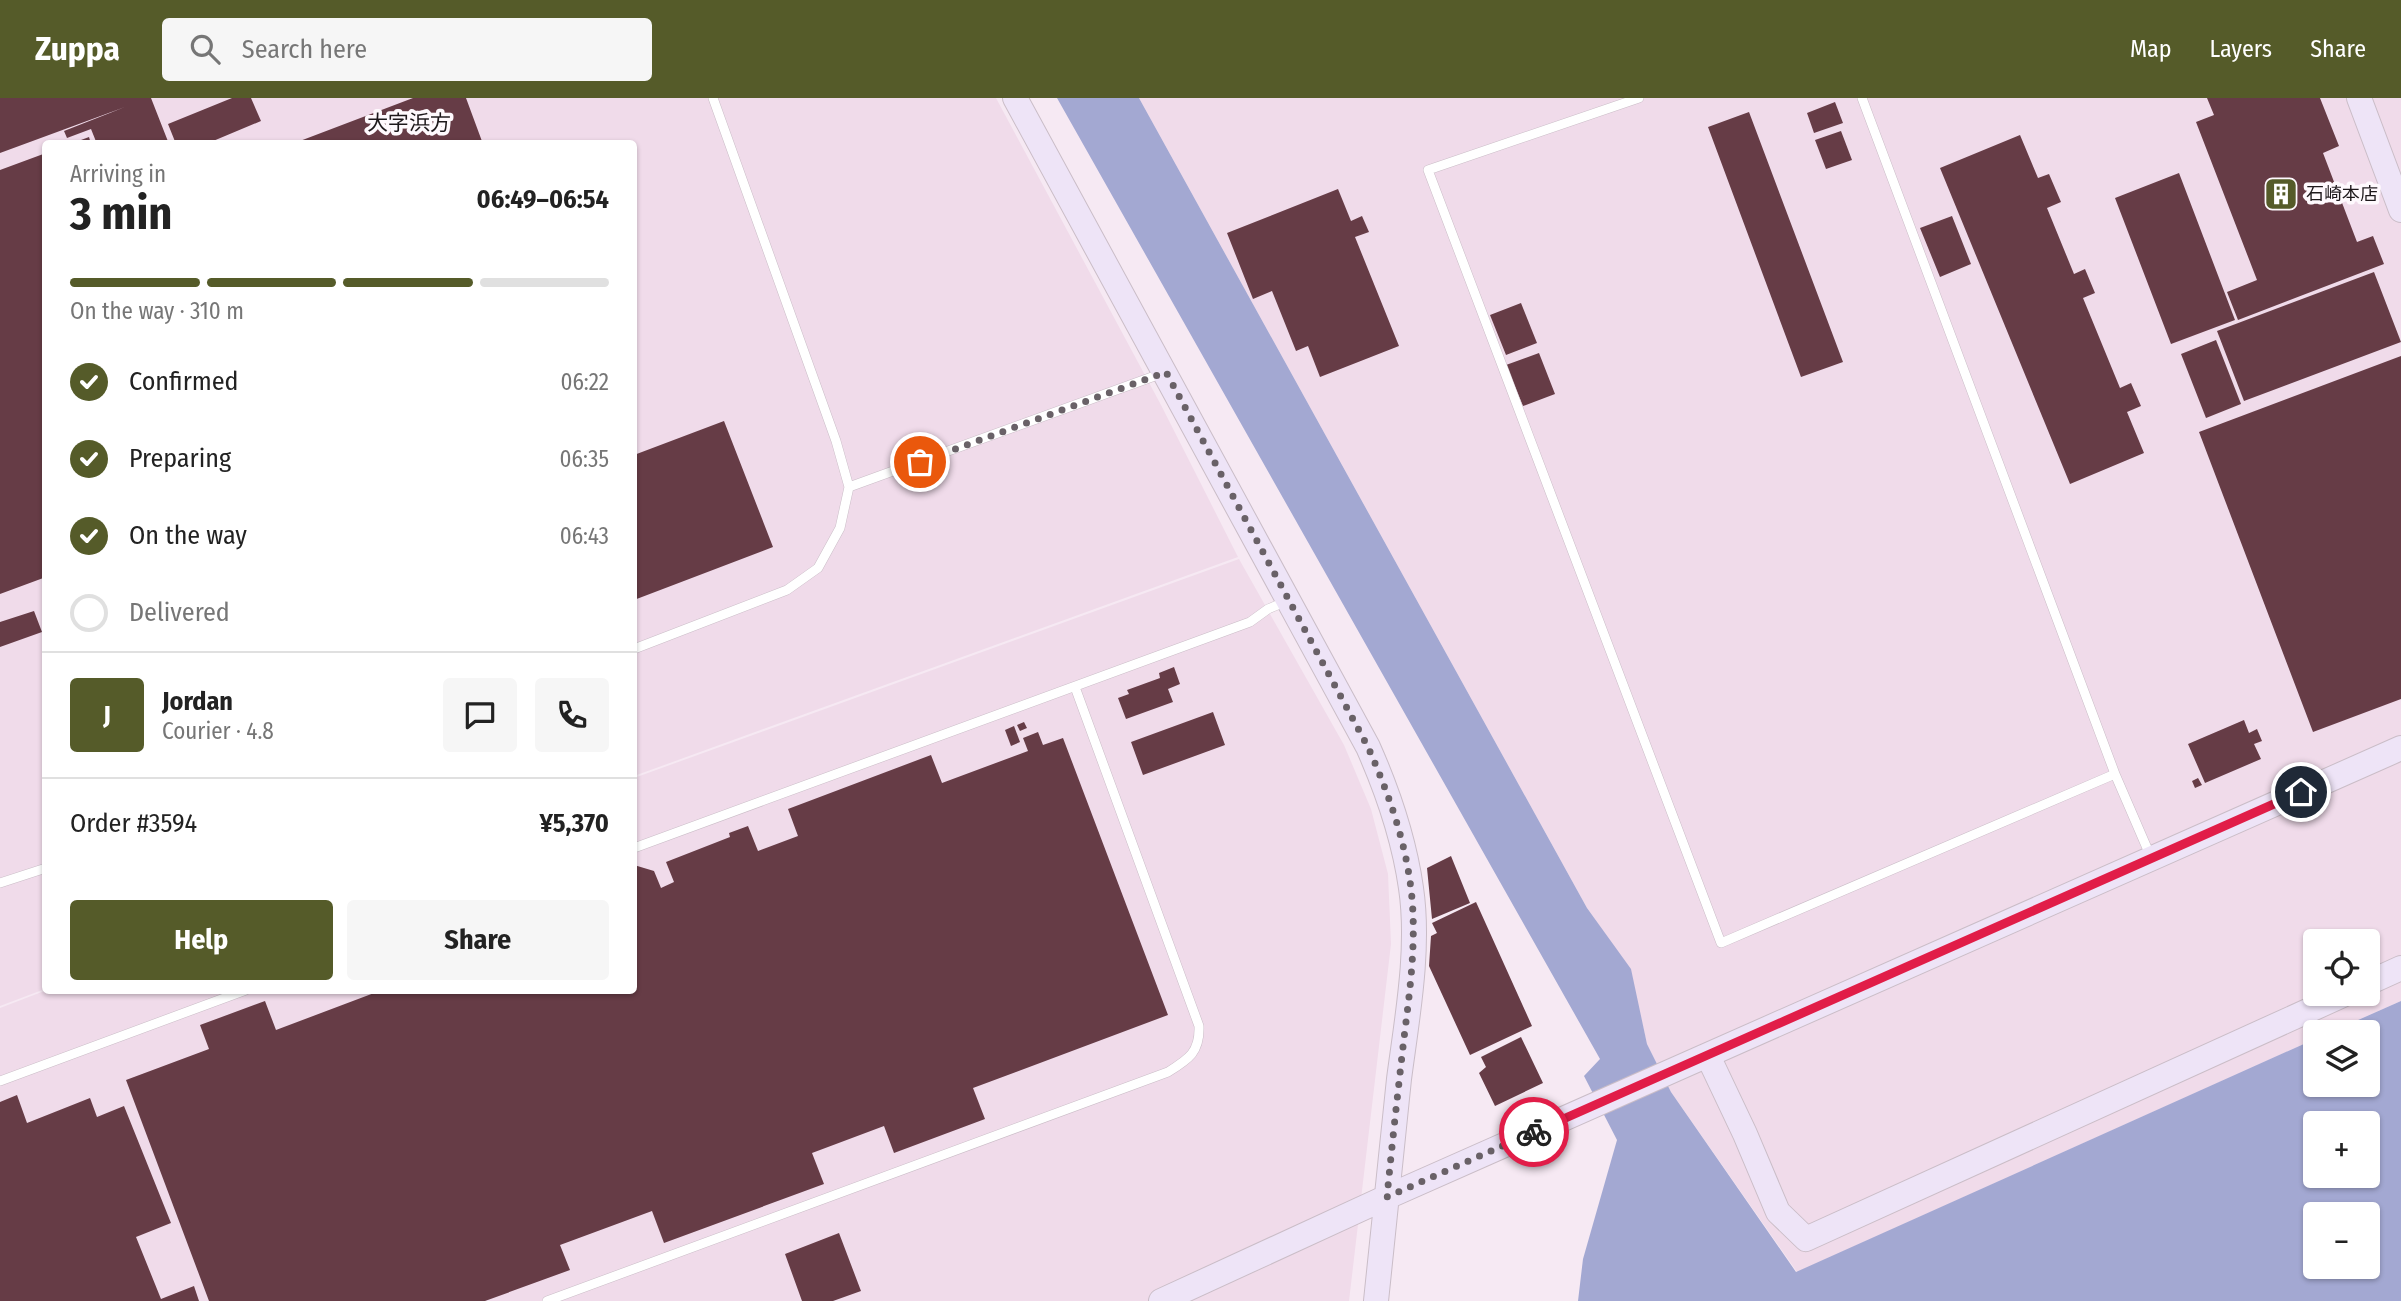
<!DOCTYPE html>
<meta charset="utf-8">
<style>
body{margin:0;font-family:"Fira Sans Condensed","Noto Sans JP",sans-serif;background:#f6f6f6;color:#222;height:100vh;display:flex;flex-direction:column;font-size:26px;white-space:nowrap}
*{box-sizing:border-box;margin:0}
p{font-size:23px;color:#767676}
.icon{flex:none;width:38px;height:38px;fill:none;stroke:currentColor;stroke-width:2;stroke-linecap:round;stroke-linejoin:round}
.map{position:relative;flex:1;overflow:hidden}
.side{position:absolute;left:42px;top:42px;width:595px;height:854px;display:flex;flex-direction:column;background:#fff;border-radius:7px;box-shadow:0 2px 5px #0004}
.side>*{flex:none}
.tools{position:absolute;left:2303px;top:831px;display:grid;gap:14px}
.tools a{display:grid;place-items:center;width:77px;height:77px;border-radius:7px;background:#fff;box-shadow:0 2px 5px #0004;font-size:35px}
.pin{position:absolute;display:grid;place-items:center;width:60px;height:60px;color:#fff;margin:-30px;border:4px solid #fff;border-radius:50%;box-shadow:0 2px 7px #0007}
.courier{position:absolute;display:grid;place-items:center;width:70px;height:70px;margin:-35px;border:5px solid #e11d48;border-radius:50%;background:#fff;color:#222;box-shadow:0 2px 9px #0007}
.summary em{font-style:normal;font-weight:700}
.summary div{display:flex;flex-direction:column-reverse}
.summary{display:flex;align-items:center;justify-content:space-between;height:119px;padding:0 28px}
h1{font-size:46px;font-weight:700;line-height:52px}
.bar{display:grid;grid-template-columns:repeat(4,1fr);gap:10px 7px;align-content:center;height:84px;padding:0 28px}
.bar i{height:9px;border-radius:5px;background:#e0e0e0}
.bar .current{background:#555b29}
.bar p{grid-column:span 4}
.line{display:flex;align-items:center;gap:18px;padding:0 28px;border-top:2px solid #e0e0e0}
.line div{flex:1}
.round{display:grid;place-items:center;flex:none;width:74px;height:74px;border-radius:7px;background:#f6f6f6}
ol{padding:0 28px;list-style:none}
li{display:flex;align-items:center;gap:21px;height:77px}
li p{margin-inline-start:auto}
li .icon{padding:7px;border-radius:50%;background:#555b29;color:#fff;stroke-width:4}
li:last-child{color:#767676}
li i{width:38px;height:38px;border:4px solid #e0e0e0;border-radius:50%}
.cta{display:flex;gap:14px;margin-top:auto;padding:14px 28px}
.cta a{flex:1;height:80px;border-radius:7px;background:#555b29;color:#fff;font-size:28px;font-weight:700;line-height:80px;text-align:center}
.cta a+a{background:#f6f6f6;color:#222}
header{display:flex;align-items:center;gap:42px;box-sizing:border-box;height:98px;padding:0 35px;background:#555b29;color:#fff}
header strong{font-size:33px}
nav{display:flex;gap:38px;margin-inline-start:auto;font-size:24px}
.search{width:490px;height:63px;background:#f6f6f6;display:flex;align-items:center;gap:18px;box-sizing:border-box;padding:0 24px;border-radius:7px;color:#767676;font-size:26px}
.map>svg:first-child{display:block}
</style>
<header>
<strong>Zuppa</strong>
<div class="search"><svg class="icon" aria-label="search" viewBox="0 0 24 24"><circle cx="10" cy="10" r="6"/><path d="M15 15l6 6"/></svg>Search here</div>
<nav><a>Map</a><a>Layers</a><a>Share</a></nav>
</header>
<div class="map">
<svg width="2401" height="1203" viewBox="0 0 2401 1203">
<rect width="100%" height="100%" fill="#f6e9f3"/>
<path fill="#f0dbea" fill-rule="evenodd" d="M0 0H996L1161 307 1238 459 634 678V46H46L45 891 0 908Z
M1139 0H2401V903L2331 934H2315V941L1797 1174 1671 994 1647 946 1630 871 1587 810ZM2315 844H2368V896H2315Z
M1239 461 1344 647 1371 711 1388 776 1391 846 1349 1203H0V910L47 892H634V680Z"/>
<path fill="#a3a8d2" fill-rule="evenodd" d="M1057 0H1139L1587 810 1631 871 1647 946 1671 994 1796 1174 2315 941V987H2368V934H2331L2401 903V1203H1578L1583 1161 1617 1042 1584 978 1600 961ZM2315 1026H2368V1078H2315ZM2315 1116H2368V1169H2315Z"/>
<path fill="#663c46" d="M0 0H151L169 46H97L91 31 67 40 64 33 125 9 0 55Z
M232 0H251L261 23 206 46H176L168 26Z
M413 0H466L483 46H292Z
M2207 0H2320L2339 48 2323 55 2357 144 2373 138 2384 166 2238 222 2227 194 2257 182 2196 24 2214 17Z
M1835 4 1843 25 1814 35 1807 15Z
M1749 14 1843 264 1801 279 1708 29Z
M1841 33 1852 62 1826 71 1815 42Z
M2020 37 2038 80 2049 76 2061 104 2047 110 2074 176 2085 171 2095 195 2083 200 2120 290 2131 285 2141 308 2127 314 2144 355 2070 386 1940 70Z
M89 39 91 46H73V45Z
M46 55V479L0 496V72Z
M2179 75 2235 222 2171 246 2115 100Z
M1338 91 1351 123 1362 118 1369 134 1355 139 1399 248 1320 279 1308 248 1296 253 1272 193 1253 201 1227 135Z
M1952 118 1971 166 1940 179 1920 130Z
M2374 174 2401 244 2244 303 2217 233Z
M1521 205 1537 245 1506 257 1490 217Z
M2216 242 2241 306 2206 320 2181 256Z
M1539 255 1555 296 1523 308 1506 267Z
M2401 258V601L2313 634 2199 334Z
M724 323 773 449 634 502V357Z
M34 513 42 534 0 549V524Z
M1174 569 1180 586 1168 591 1173 604 1126 621 1118 600 1129 596 1127 592 1160 580 1159 575Z
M1213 614 1225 647 1143 677 1131 644Z
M2244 622 2249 635 2257 631 2262 643 2254 646 2261 661 2205 685 2188 646Z
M1024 624 1027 630 1020 633 1017 627Z
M1014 628 1020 644 1011 648 1005 632Z
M1038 634 1043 647 1063 640 1168 917 973 990 985 1021 894 1055 884 1028 812 1055 824 1086 664 1145 652 1113 560 1147 570 1172 485 1203H209L126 982 209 951 200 927 265 903 276 932 382 892H634V767L654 773 661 790 674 784 666 764 730 739 729 735 748 728 758 753 798 738 788 711 931 657 942 685 1028 653 1023 640Z
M2198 680 2202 687 2195 690 2192 683Z
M1451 758 1470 805 1432 821 1427 770Z
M1476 804 1532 928 1470 957 1429 868 1431 838 1437 835 1432 825Z
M1521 939 1543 985 1495 1008 1479 975 1486 969 1481 959Z
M17 997 27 1025 90 1000 97 1019 124 1008 171 1125 136 1139 161 1201 194 1188 199 1203H0V1004Z
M839 1135 861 1193 833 1203H802L785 1156Z"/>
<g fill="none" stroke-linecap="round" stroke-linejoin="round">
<defs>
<path id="lane" d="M1639 0 1428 72 1721 845 2115 676
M1862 0 2115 676 2150 757
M849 389 1163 275
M634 551 787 492 818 470 840 430 849 389 836 343 713 0
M634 750 1250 524 1268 511 1287 503
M0 785 46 770
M0 983 246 892
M547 1203 1168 974C1189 961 1200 954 1199 928L1075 589"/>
<path id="secondary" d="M1015 0 1368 649C1388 694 1404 741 1411 790 1420 851 1407 920 1399 981 1391 1055 1384 1129 1376 1203
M2359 0 2401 112
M2368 885 2401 870
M1708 958 1745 1036 1778 1114 1806 1141 2345 896
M1161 1203 1387 1099 2401 650"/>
</defs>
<use href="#lane" stroke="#cabdc7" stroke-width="10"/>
<use href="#secondary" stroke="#cabdc7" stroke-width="26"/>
<use href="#lane" stroke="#fff" stroke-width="9"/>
<use href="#secondary" stroke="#eee4f7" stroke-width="24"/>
</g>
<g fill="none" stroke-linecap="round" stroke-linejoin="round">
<path stroke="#696167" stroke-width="7" stroke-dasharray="0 12.6" d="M920 364 1166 274 1368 649C1388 694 1405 741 1411 791 1417 840 1410 892 1404 940 1398 993 1392 1046 1387 1099L1534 1034"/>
<path stroke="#e11d48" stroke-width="9" d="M1534 1034 2301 694"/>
</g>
<defs>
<symbol id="building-square" viewBox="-11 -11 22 22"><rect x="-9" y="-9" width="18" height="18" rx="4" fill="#555b29" stroke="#fef9fd"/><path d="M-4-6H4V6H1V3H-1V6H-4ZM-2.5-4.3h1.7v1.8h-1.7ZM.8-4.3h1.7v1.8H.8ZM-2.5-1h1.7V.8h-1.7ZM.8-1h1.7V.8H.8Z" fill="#fff"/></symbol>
</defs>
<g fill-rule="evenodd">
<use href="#building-square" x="2262" y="77" width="38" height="38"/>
</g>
<g text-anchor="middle" stroke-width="7" stroke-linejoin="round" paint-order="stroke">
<g font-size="18" fill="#1d181b" stroke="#fef9fd" text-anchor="start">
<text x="2306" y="102">石崎本店</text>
</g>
<g font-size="21" fill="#1d181b" stroke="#fef9fd">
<text x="409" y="32">大字浜方</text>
</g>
</g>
</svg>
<div class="tools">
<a><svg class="icon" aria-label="locate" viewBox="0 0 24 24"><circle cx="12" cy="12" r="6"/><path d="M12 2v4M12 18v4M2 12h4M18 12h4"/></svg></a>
<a><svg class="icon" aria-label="layers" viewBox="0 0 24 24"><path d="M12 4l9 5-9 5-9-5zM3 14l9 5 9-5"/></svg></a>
<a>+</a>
<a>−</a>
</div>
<div class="pin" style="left:920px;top:364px;background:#ea580c"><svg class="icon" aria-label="bag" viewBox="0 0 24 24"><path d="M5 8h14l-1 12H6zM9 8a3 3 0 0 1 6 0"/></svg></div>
<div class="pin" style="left:2301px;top:694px;background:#1f2937"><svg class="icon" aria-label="home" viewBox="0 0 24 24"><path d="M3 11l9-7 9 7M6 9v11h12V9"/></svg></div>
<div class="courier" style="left:1534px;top:1034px"><svg class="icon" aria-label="bike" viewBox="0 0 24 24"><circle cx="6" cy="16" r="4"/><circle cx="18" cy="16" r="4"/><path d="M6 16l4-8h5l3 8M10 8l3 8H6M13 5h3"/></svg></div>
<section class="side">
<div class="summary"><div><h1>3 min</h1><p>Arriving in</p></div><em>06:49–06:54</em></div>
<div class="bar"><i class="current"></i><i class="current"></i><i class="current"></i><i></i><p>On the way · 310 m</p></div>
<ol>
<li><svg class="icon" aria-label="check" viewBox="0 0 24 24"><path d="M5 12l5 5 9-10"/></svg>Confirmed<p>06:22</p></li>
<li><svg class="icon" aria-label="check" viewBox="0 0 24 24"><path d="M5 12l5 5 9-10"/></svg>Preparing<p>06:35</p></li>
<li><svg class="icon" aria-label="check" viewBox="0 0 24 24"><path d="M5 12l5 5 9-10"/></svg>On the way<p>06:43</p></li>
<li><i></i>Delivered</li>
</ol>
<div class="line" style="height:126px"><b class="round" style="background:#555b29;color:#fff">J</b><div><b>Jordan</b><p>Courier · 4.8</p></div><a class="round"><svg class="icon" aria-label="chat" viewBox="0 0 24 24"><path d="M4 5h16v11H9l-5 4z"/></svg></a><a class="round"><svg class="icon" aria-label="phone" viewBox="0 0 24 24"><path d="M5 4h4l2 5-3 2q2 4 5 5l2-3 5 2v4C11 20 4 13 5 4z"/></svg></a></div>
<div class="line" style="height:91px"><div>Order #3594</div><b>¥5,370</b></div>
<div class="cta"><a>Help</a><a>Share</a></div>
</section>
</div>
